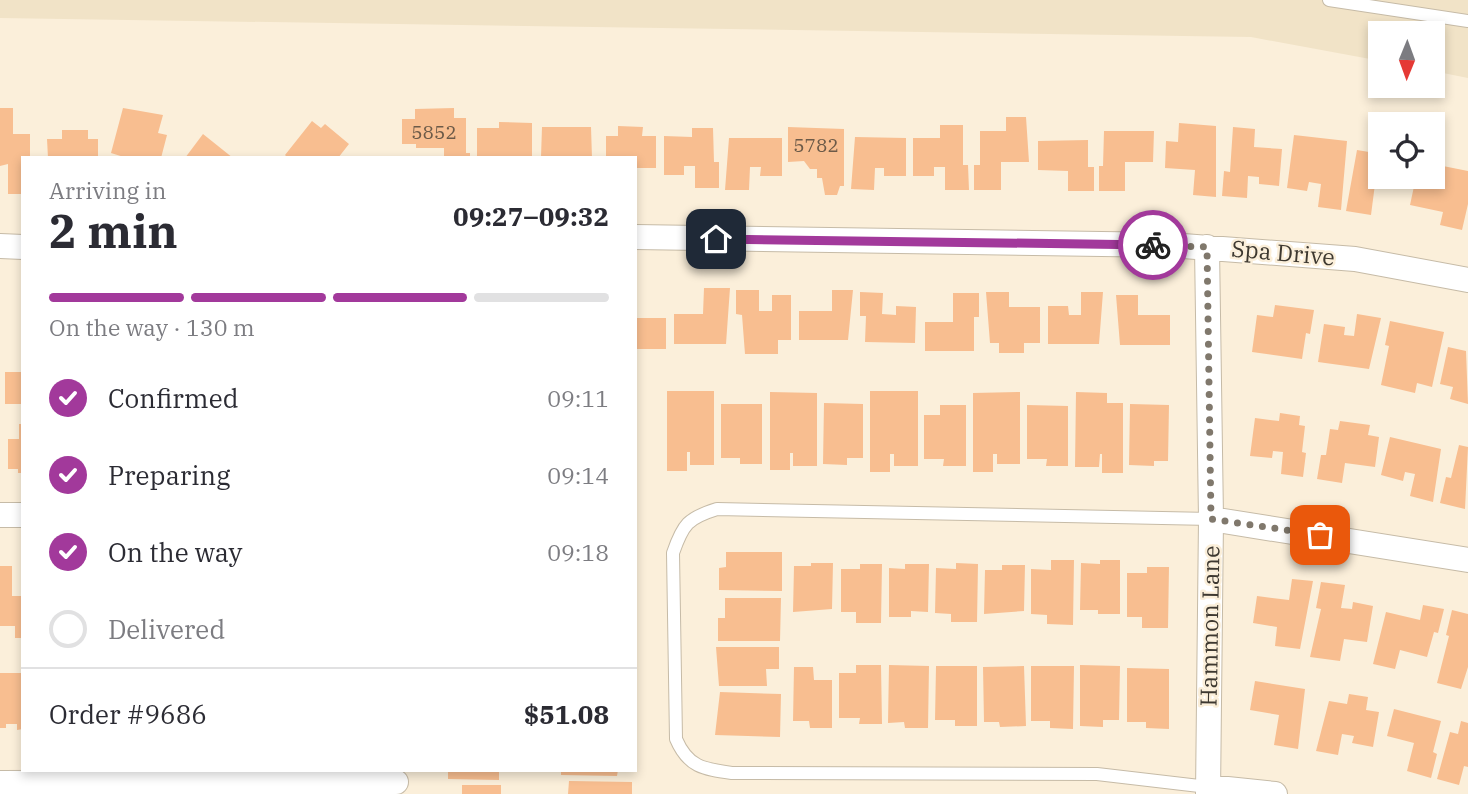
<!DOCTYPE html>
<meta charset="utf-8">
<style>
body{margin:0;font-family:"IBM Plex Serif",serif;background:#f7f7f7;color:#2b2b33;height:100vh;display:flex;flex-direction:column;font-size:26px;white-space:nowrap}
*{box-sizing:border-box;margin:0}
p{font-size:23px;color:#7c7c81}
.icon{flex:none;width:38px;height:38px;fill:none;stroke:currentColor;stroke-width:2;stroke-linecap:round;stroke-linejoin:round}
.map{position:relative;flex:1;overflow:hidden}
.side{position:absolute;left:21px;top:156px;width:616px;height:616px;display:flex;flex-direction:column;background:#fff;border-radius:0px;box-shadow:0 4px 10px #0003}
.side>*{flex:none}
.needle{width:46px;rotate:181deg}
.buttons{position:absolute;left:1368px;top:21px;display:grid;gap:14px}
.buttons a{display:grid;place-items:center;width:77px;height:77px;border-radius:0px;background:#fff;box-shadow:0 4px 10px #0003;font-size:35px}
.pin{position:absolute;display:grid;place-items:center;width:60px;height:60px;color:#fff;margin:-30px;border-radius:14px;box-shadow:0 4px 10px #0006}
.courier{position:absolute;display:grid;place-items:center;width:70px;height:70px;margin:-35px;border:5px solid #a2399b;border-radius:50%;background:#fff;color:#222;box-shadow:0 2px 9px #0007}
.overview em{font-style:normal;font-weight:700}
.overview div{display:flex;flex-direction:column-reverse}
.overview{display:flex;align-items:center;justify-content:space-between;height:119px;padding:0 28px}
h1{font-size:46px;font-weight:700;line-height:52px}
.bar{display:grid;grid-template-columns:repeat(4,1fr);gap:10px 7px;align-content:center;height:84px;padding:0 28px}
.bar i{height:9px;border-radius:5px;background:#e1e1e2}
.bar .active{background:#a2399b}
.bar p{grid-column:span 4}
.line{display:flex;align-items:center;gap:18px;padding:0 28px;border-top:2px solid #e1e1e2}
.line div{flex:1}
ol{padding:0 28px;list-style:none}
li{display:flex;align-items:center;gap:21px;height:77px}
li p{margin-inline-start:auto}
li .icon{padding:7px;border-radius:50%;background:#a2399b;color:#fff;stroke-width:4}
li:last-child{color:#7c7c81}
li i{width:38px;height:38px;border:4px solid #e1e1e2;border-radius:50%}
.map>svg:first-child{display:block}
</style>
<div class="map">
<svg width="1468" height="794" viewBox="0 0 1468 794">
<rect width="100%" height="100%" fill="#fbefda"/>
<path fill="#f1e3c7" d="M0 0H1468V78L1433 71V33H1381V61L1251 37 0 18Z"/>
<path fill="#f8be90" d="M0 108H13V134H30V158H23V194H8V164L0 166Z
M123 108 163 115 158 133 167 135 161 158H127L111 153Z
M454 108V118H466V153H470V158H444V148H416V144H402V119H415V109Z
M1006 117H1026L1029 162H1001V190H974V165H980V131H1006Z
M312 121 321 128 325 124 349 144 338 158H288L285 155Z
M499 122 532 123V158H477V128H499Z
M1179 123 1216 126V197L1193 195 1195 170 1165 168 1166 141 1178 142Z
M940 125H963V165H968L969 190H945V167H934V176H913V138H940Z
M618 126 643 127 642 136H656V168H635V158H606V136H618Z
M542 127H591L592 158 541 157Z
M788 127 844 129V186H840L837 195H825L822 178H817V169H810L804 161 788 162Z
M1233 127 1255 129 1254 147 1282 149 1279 186 1259 184V177L1248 176 1247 198 1222 196 1224 171 1230 172Z
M692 128H713L714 162H719V188H695V166H684V175H664V136L692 137Z
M62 130H88V139H98V158H48L47 139H62Z
M1104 131H1154L1153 162H1125V191H1099V166H1103Z
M203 134 233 158H185Z
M1294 135 1347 141 1341 210 1318 207 1321 184 1309 182 1307 191 1287 188Z
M855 137 906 138V176H884V168H875L874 190 851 189Z
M729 138H782V176H760L761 167H750L749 190H725Z
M1088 140V167H1094V191H1068V171L1038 170V141Z
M1357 150 1381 154V177H1407L1405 188 1375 184 1371 215 1346 211Z
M1433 164 1468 171V204L1462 230 1440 225 1443 212 1410 205 1416 177H1433Z
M704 288H730L726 344H674V314H703Z
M736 290H759V311H772V295H791V340H778V354H745L742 315 736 314Z
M832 290H853L848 340H799V311H832Z
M860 292 883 293 882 314 896 315V306L916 307 915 343 865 342 866 316H860Z
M986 292H1009V307H1040V343H1024V353H999V343H990Z
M1081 292H1103L1099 344H1048V306H1068L1069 315H1081Z
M953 293H979V317H974V351H925V322H953Z
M1116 295H1138V315H1170V345H1120Z
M1275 305 1314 310 1310 334 1306 333 1302 359 1252 352 1257 315 1273 317Z
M1357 314 1381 318 1369 369 1318 362 1324 324 1345 327 1344 335 1354 336Z
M635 318H666V349H635Z
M1390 321 1444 332 1432 387 1417 383 1415 393 1381 385 1389 346 1385 345Z
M1448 347 1466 351 1468 404 1450 399 1453 387 1440 384Z
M5 372H23V404H5Z
M667 391H714V465H690V452H687V471H667Z
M870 391H918V466H894V454H890V472H870Z
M770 392 817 393V466H793V453H790V470H770Z
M1020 392V464H997V454H993V472H973V393Z
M1076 392 1107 393V403H1123V473H1102V454H1100L1099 467H1075Z
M824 403 863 404V458H847V465L823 464Z
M721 404H762V464H740V458H721Z
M1130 404 1169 405 1168 461H1154V466L1129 465Z
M940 405H966V466H943L944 459H924V415H940Z
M1027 405 1068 406V466H1046L1047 459H1027Z
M1280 413 1300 416 1299 425 1305 426 1302 452 1306 453 1303 477 1281 474 1283 452 1273 451 1272 458 1250 456 1255 418 1279 421Z
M1340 421 1370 425 1368 435 1379 437 1375 467 1345 463 1342 483 1317 479 1321 455H1326L1330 429 1338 430Z
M19 424H23V473H18V469H8V439H19Z
M1390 437 1441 449 1433 502 1410 496 1415 474 1405 472 1403 481 1381 475Z
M1459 445 1468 447 1465 509 1440 503 1446 477 1451 478Z
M726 552H782V591L719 590V568L726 567Z
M1051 560H1074L1073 625 1047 624V615L1031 614V569L1051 570Z
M1100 560H1120V614H1098V610H1080L1081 563 1100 564Z
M811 563H833L832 609 793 612 794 566H811Z
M956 563 978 564 977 622H951V614L935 613 936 568 956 569Z
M860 564H882L881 623H856V612H841V569H860Z
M905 564H929L928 612 911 611V617H889V568L905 569Z
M1002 565H1025L1024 611 984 614 985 570H1002Z
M0 566H12V596H23V638H15V626H0Z
M1147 567H1169L1168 628H1142V617H1127V573H1147Z
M1292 579 1313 581 1300 649 1275 646 1277 627 1253 623 1257 596 1289 600Z
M1321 582 1345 585 1341 608 1352 609 1353 602 1373 606 1367 642 1344 639 1340 661 1310 657 1321 609 1316 608Z
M725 598H781L780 641H718V618H725Z
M1423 605 1444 609 1438 633 1434 632 1427 657 1400 650 1395 669 1373 664 1386 612 1420 620Z
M1452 610 1468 614V667L1461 689 1437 683 1449 636 1446 635Z
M716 647H779V669H766L767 686H719Z
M856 665H881L882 724H859L860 718H839V673H856Z
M889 665 929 666 928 728H905L904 722 888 723Z
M1080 665 1120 666 1119 720H1103V727L1080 726Z
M936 666H977V726H955V720H935Z
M1024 666 1026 726 1000 727 999 722H984L983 667Z
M1031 666H1074L1073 729 1050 728V721H1031Z
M794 667H813L814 680H832V728H810L809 721H793Z
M1127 668 1169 669V729L1146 728V722H1127Z
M0 673H23V729L17 730V724H6V728H0Z
M1255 681 1305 689 1298 749 1274 745 1279 715 1250 710Z
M720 692 781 694 780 737 715 735Z
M1349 694 1368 697 1366 710 1379 712 1373 747 1352 743 1354 736 1342 734 1338 755 1316 751 1329 701 1347 704Z
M1394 709 1441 721 1433 752 1437 754 1431 778 1407 771 1414 743 1387 736Z
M1461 721 1468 723V767L1464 766 1459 785 1437 779 1450 732 1458 734Z
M448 770H499V780L448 779Z
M561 770H618L617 776 561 775Z
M569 781 632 782V794H568Z
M462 785H501V794H462Z"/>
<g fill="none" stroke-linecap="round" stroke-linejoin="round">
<defs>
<path id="lane" d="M1329 0 1468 21
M1208 787 1097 774 732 773C703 769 688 767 676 739L673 553C683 524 688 518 717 509L1211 519"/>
<path id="street" d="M635 237 1170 245 1355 259 1468 280
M0 246 23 247
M1207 247 1211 519 1208 794
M0 515H23
M1211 519 1468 560
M0 783 396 782
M1208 787 1275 794"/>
</defs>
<use href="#lane" stroke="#c6bba7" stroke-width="14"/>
<use href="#street" stroke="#c6bba7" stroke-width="26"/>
<use href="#lane" stroke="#fff" stroke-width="12"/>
<use href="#street" stroke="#fff" stroke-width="24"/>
</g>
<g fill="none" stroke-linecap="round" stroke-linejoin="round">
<path stroke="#80786c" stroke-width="7" stroke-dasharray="0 12.6" d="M1153 245 1207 247 1211 519 1320 535"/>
<path stroke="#a2399b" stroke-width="9" d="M716 239 1153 245"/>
</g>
<g text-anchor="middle" stroke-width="5" stroke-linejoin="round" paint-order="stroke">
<g font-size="19" fill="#6c5a48">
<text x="434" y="139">5852</text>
<text x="816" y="152">5782</text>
</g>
<g font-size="23" fill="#3d3830" stroke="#fbefda">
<text transform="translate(1283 253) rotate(5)" y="8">Spa Drive</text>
<text transform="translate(1210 626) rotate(-89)" y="8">Hammon Lane</text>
</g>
</g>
</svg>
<div class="buttons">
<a><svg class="needle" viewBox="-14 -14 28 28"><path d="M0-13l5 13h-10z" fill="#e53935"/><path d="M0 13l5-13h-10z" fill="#7c7c81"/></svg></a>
<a><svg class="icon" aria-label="locate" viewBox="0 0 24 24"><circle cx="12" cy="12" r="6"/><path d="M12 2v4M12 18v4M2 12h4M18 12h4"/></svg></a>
</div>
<div class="pin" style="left:1320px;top:535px;background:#ea580c"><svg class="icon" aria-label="bag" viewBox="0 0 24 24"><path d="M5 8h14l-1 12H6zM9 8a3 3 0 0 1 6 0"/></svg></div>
<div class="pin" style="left:716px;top:239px;background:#1f2937"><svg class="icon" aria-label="home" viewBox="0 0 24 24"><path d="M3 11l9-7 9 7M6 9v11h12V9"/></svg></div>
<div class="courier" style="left:1153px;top:245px"><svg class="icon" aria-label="bike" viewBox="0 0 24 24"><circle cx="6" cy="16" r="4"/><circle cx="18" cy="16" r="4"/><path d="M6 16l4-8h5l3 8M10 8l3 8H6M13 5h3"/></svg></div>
<section class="side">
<div class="overview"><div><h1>2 min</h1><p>Arriving in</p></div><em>09:27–09:32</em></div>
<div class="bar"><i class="active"></i><i class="active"></i><i class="active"></i><i></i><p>On the way · 130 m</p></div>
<ol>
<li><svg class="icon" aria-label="check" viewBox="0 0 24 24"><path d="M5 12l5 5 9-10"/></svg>Confirmed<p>09:11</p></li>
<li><svg class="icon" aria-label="check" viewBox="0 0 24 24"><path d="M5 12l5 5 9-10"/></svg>Preparing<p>09:14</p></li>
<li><svg class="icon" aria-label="check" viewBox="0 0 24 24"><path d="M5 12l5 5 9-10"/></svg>On the way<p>09:18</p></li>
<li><i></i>Delivered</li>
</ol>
<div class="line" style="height:91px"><div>Order #9686</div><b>$51.08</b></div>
</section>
</div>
